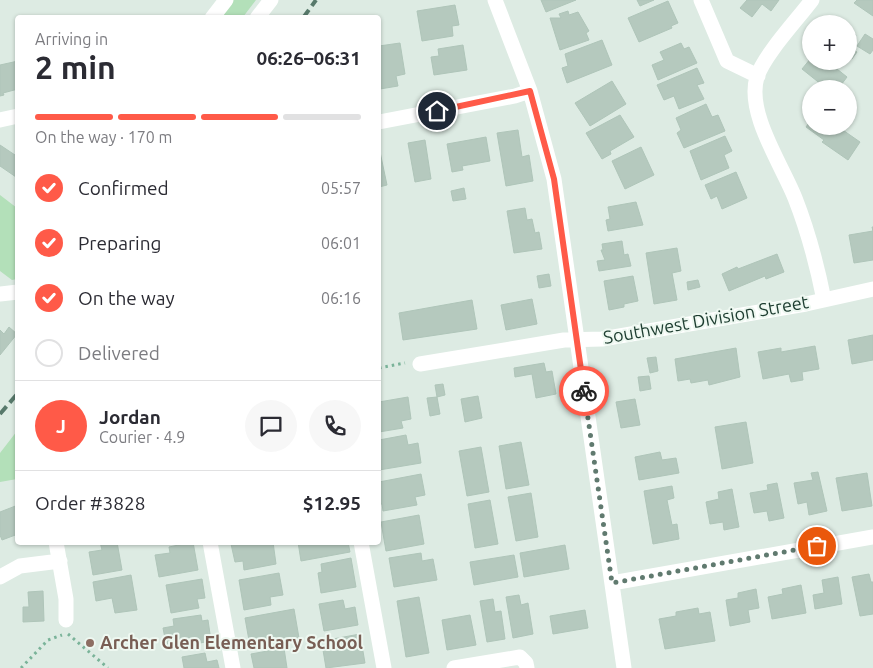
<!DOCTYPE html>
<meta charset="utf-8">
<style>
body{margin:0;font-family:Ubuntu,sans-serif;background:#f7f7f7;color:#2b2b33;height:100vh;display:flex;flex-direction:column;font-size:19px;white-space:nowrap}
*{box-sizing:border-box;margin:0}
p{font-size:16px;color:#7c7c81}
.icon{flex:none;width:28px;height:28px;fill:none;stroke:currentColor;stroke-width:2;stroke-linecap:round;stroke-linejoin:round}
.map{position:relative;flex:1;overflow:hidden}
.panel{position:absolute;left:15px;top:15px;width:366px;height:530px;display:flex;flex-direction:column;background:#fff;border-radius:5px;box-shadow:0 1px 4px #0004}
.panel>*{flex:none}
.buttons{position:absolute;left:802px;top:15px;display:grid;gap:10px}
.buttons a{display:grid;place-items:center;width:55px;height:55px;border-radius:50%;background:#fff;box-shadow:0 1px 4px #0004;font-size:25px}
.pin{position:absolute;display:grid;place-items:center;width:42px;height:42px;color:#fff;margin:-21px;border:2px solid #fff;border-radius:50%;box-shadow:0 1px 5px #0007}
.courier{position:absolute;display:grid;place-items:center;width:50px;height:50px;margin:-25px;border:4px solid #ff5a48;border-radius:50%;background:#fff;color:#222;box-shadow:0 1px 6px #0007}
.headline em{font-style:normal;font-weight:700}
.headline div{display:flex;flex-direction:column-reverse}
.headline{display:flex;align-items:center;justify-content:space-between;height:85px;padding:0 20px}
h1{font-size:32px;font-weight:700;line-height:38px}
.bar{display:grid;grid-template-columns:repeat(4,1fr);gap:8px 5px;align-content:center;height:60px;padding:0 20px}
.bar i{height:6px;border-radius:4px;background:#e1e1e2}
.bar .current{background:#ff5a48}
.bar p{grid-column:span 4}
.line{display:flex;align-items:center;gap:12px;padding:0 20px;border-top:1px solid #e1e1e2}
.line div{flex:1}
.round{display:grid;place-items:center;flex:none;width:52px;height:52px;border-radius:26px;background:#f7f7f7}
ol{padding:0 20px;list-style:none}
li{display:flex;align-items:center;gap:15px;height:55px}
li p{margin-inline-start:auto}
li .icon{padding:5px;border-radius:50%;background:#ff5a48;color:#fff;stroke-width:4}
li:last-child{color:#7c7c81}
li i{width:28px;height:28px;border:2px solid #e1e1e2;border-radius:50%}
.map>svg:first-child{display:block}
</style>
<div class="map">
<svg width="873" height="668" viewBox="0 0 873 668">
<rect width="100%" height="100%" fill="#ddebe3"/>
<path fill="#b3e0b9" d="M231 0H256L243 17 217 18Z
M0 195 17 208V279L12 280 0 271Z
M17 431V479L0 482V453Z"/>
<path fill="#b5c9be" stroke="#afc5b9" d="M541 0H576L546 12Z
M637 0H654L640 6Z
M747 0H779L771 11 762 4 752 17 740 8Z
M857 0H873V16L854 3Z
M668 1 678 23 671 26 672 28 639 42 628 18Z
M455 5 459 25 452 26 453 36 422 41 417 11Z
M568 11 569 15 578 12 589 31 586 33 589 40 560 50 550 18H561L559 14Z
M849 30 856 35 849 44Z
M865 34 873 39V50L870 54 857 46Z
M602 40 612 65 567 83 562 68 568 66 565 54Z
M400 43 405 74 396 76 398 86 380 89 379 46Z
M681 43 684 49 689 47 697 63 658 80 652 65 664 60 660 52Z
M463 45 467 70 434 75 431 57 439 56 438 49Z
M849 47 857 52 852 59 849 57Z
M811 58V61H827L847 77 838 89H827L802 69Z
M18 61V89L3 93 4 95 0 96V65Z
M697 68 704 83 697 85 704 99 679 109 674 96 664 100 657 85Z
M612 81 626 104 590 126 575 103Z
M706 104 712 117 718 115 725 131 684 148 677 133 681 130 676 118Z
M620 115 634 137 610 151 611 154 602 159 586 133Z
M811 120V126H837L860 142 848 160 822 142 824 140 806 127Z
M518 130 522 157 529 155 533 181 506 186 497 133Z
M725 136 732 151 724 155 729 168 701 180 690 151Z
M486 137 490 161 462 166 463 170 452 172 447 144Z
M425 140 431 179 415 182 408 143Z
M0 145 18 157 16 177 0 166Z
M379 147 387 185 379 187Z
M641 147 654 175 625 189 612 161Z
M736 172 747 198 722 209 717 196 711 199 705 185Z
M464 188 466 199 453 201 451 191Z
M636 202 643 225 608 231 606 220 610 219 608 207Z
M525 208 527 220 532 219 535 233 539 232 542 249 514 253 507 211Z
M872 227H873V260L854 263 849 235 873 231Z
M622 241 624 255 628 254 631 266 599 271 597 261 605 260 601 250H603L602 244Z
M677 248 681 271 672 273 677 300 654 304 646 253Z
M777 254 784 272 766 279 765 276 729 291 722 274 737 267 738 269Z
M549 274 551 286 539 288 537 276Z
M633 276 638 301 624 304V307L609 310 604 281Z
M698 280 700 287 688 290 687 282Z
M532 299 537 324 506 330 501 305Z
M472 300 477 329 403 340 399 313Z
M9 327 17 334 0 355V330L4 334Z
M873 335V360L852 364 848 340Z
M815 346 819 369 802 372 803 380 791 382 789 374 763 379 758 352 781 348V352Z
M736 348 740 377 709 385 708 380 691 383 690 379 678 381 675 359Z
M656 357 658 371 650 373 647 358Z
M544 363 546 372 552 371 556 394 536 398 532 374 515 377 514 368Z
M649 376 651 389 640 391 638 377Z
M443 384 445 395 437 397 435 385Z
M478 396 482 418 465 422 461 399Z
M408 397 411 419 401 421 403 428 379 432V402Z
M437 397 440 414 430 416 427 398Z
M635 399 640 425 621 428 616 402Z
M746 422 753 463 722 469 715 427Z
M406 435 408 445 418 443 421 463 379 470V440Z
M521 442 529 485 506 489 499 446Z
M481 447 489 492 467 496 459 451Z
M660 452 662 460 676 458 679 473 639 480 635 457Z
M818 472 827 511 809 515 807 502 798 504 794 483 813 480 811 473Z
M867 473 872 506 842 511 836 478Z
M421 474 425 495 415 497 417 505 383 511 382 504H379V482Z
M777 483 784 518 769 521 767 511 754 513 750 493 768 490 767 485Z
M672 486 674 498 667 500 672 525 677 524 679 539 653 544 644 491Z
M732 489 739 527 724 530 723 522 710 524 706 502 719 499 718 492Z
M531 493 538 537 516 541 508 497Z
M490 500 498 544 475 548 468 504Z
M18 505V534L2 540 0 535V512Z
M419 515 424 544 386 551 381 522Z
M100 542H117L122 570 93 575 89 552 102 550Z
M193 542 198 570 159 577 155 555 170 553 169 547Z
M237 542H273L276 564 244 570 243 561 235 562 231 544Z
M298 542H348L350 552 301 561Z
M565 545 569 569 524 577 520 553Z
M421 553 422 561 433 559 437 580 394 587 389 558Z
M514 555 518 577 474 585 470 562Z
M351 558 356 587 321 593 318 573 322 572 321 564Z
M279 573 283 595 270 597 271 605 244 610 239 580Z
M869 574 871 582H873V614L860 616 852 577Z
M131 575 137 610 115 613 112 598 96 601 93 582Z
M838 577 842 604 815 609 813 595 824 593 822 580Z
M202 579 205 598 197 599 199 608 171 613 166 585Z
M801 585 806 613 772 619 768 597 783 594 782 589Z
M756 589 759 608 748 610 750 622 730 626 726 600 738 598V593Z
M43 591 44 621 23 622V607H29L28 592Z
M519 595 521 605 528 603 533 634 513 638 506 597Z
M419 597 429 653 406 657 397 601Z
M493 599 495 612 501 611 505 639 487 642 480 601Z
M343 600 345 609 355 607 358 625 324 631 319 604Z
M698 608 699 614 710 612 715 641 665 649 659 619 676 616V612Z
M294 609 299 638 250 646 245 618Z
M585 610 588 628 553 634 550 616Z
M201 615 202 621 208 620 211 641 167 649 163 628 174 626 173 619Z
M470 615 476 645 447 650 442 620Z
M360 634 365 663 326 668 323 650 334 648 333 639Z
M284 648 287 668H254L251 654Z
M205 653 207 662 217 660 219 668H184L182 657Z"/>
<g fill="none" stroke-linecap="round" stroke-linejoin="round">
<path stroke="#7ab399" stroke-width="3" stroke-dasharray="2.5 4" stroke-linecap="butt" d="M379 368 405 363
M68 634 108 668
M21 668 48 640 62 635"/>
<path stroke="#fff" stroke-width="15" d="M495 0 530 91 554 179 624 668
M701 0 727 61 758 76
M812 0C797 20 764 55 757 77 746 113 782 165 795 198 808 231 817 265 824 300
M212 18 226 0
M257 18 271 0
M0 120 18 116
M379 122 515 96 530 91
M0 294 18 292
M420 364 564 340 602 339 806 304 873 289
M56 542 66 599V620
M210 542 233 668
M361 542 384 668
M0 577 20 566 60 561
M612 583 873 537
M454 668 520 657 526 663 527 668"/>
<path stroke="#57796b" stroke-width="4" stroke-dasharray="10 5" stroke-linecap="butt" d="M303 18 316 0
M0 414 18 393"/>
</g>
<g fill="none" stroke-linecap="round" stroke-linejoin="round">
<path stroke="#607a6f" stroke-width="5" stroke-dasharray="0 9" d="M584 391 612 583 817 546"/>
<path stroke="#ff5a48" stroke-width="6" d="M437 111 530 91 554 179 584 391"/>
</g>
<circle fill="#8d6e63" stroke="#eef8f1" stroke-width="2" cx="90" cy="643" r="5"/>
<g text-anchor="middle" stroke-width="4" stroke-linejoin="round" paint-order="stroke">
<g font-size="18" fill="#1d3d30" stroke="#eef8f1">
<text transform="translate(706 320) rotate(-10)" y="6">Southwest Division Street</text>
</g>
<g font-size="18" font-weight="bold" fill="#785e54" stroke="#eef8f1" text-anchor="start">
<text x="100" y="649">Archer Glen Elementary School</text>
</g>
</g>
</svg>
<div class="buttons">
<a>+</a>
<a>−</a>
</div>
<div class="pin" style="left:817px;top:546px;background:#ea580c"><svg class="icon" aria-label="bag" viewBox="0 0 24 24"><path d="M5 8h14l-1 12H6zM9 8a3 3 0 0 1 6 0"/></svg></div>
<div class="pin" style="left:437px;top:111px;background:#1f2937"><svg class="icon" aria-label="home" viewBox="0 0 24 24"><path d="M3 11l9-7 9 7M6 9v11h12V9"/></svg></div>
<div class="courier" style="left:584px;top:391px"><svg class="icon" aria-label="bike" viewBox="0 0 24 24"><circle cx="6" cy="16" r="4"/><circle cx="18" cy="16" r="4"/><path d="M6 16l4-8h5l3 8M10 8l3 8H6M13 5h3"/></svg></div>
<section class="panel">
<div class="headline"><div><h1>2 min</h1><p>Arriving in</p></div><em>06:26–06:31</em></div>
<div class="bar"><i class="current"></i><i class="current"></i><i class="current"></i><i></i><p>On the way · 170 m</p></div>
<ol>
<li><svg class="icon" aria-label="check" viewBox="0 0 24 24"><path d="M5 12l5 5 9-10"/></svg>Confirmed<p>05:57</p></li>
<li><svg class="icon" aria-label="check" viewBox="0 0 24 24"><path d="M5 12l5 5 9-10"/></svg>Preparing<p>06:01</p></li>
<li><svg class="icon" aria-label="check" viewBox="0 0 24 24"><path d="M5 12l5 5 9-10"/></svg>On the way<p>06:16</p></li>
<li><i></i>Delivered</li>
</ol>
<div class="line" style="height:90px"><b class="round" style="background:#ff5a48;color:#fff">J</b><div><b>Jordan</b><p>Courier · 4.9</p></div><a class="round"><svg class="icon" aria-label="chat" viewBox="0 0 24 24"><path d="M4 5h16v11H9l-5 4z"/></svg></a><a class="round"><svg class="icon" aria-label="phone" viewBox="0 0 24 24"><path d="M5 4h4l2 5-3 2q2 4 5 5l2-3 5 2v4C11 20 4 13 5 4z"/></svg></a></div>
<div class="line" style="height:65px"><div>Order #3828</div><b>$12.95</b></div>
</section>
</div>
